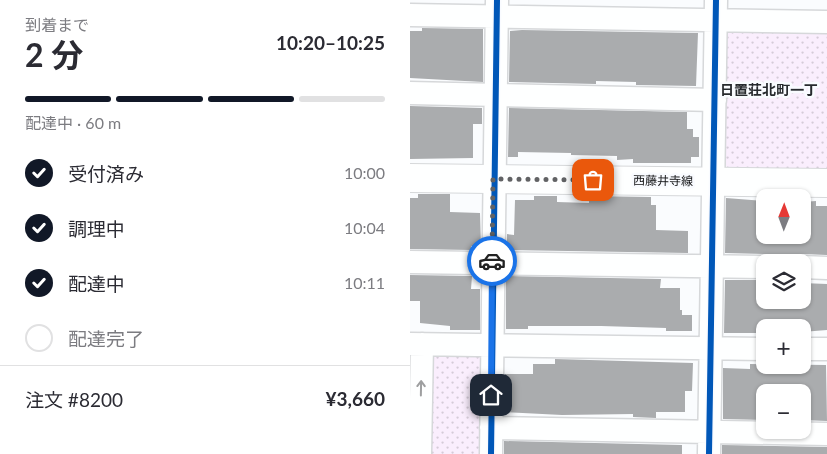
<!DOCTYPE html>
<html lang="ja">
<meta charset="utf-8">
<style>
body{margin:0;font-family:Lato,"Noto Sans JP",sans-serif;background:#f7f7f7;color:#2b2b33;height:100vh;display:flex;flex-direction:column;font-size:19px;white-space:nowrap}
*{box-sizing:border-box;margin:0}
p{font-size:16px;color:#7c7c81}
.icon{flex:none;width:28px;height:28px;fill:none;stroke:currentColor;stroke-width:2;stroke-linecap:round;stroke-linejoin:round}
.map{position:relative;flex:1;overflow:hidden}
.details{display:flex;flex-direction:column;background:#fff;width:410px}
.details>*{flex:none}
.needle{width:32px;rotate:1deg}
.tools{position:absolute;left:346px;top:189px;display:grid;gap:10px}
.tools a{display:grid;place-items:center;width:55px;height:55px;border-radius:10px;background:#fff;box-shadow:0 1px 4px #0004;font-size:25px}
.pin{position:absolute;display:grid;place-items:center;width:42px;height:42px;color:#fff;margin:-21px;border-radius:10px;box-shadow:0 2px 8px #0006}
.courier{position:absolute;display:grid;place-items:center;width:50px;height:50px;margin:-25px;border:4px solid #1a73e8;border-radius:50%;background:#fff;color:#222;box-shadow:0 1px 6px #0007}
.head em{font-style:normal;font-weight:700}
.head div{display:flex;flex-direction:column-reverse}
.head{display:flex;align-items:center;justify-content:space-between;height:85px;padding:0 25px}
h1{font-size:32px;font-weight:700;line-height:38px}
.bar{display:grid;grid-template-columns:repeat(4,1fr);gap:8px 5px;align-content:center;height:60px;padding:0 25px}
.bar i{height:6px;border-radius:4px;background:#e1e1e2}
.bar .on{background:#111827}
.bar p{grid-column:span 4}
.line{display:flex;align-items:center;gap:12px;padding:0 25px;border-top:1px solid #e1e1e2}
.line div{flex:1}
ol{padding:0 25px;list-style:none}
li{display:flex;align-items:center;gap:15px;height:55px}
li p{margin-inline-start:auto}
li .icon{padding:5px;border-radius:50%;background:#111827;color:#fff;stroke-width:4}
li:last-child{color:#7c7c81}
li i{width:28px;height:28px;border:2px solid #e1e1e2;border-radius:50%}
main{display:flex;flex:1;min-height:0}
.map>svg:first-child{display:block}
</style>
<main>
<section class="details">
<div class="head"><div><h1>2 分</h1><p>到着まで</p></div><em>10:20–10:25</em></div>
<div class="bar"><i class="on"></i><i class="on"></i><i class="on"></i><i></i><p>配達中 · 60 m</p></div>
<ol>
<li><svg class="icon" aria-label="check" viewBox="0 0 24 24"><path d="M5 12l5 5 9-10"/></svg>受付済み<p>10:00</p></li>
<li><svg class="icon" aria-label="check" viewBox="0 0 24 24"><path d="M5 12l5 5 9-10"/></svg>調理中<p>10:04</p></li>
<li><svg class="icon" aria-label="check" viewBox="0 0 24 24"><path d="M5 12l5 5 9-10"/></svg>配達中<p>10:11</p></li>
<li><i></i>配達完了</li>
</ol>
<div class="line" style="height:65px"><div>注文 #8200</div><b>¥3,660</b></div>
</section>
<div class="map">
<svg width="417" height="454" viewBox="0 0 417 454">
<defs>
<pattern id="park-dots" width="8" height="8" patternUnits="userSpaceOnUse" patternTransform="scale(1.25)"><rect width="8" height="8" fill="#faeefd"/><path d="M2 2h.1M6 6h.1" fill="none" stroke="#d5cbd8" stroke-width="1.8" stroke-linecap="round"/></pattern>
</defs>
<rect width="100%" height="100%" fill="#fafcfe"/>
<path fill="url(#park-dots)" d="M320 26 417 28V169L318 168 312 161 314 33Z
M24 352 69 354 74 360 73 454H18L20 358Z"/>
<path fill="#aaacae" d="M12 28 73 29V82L0 78V31H12Z
M112 30 288 33 286 86 226 85V82L186 81V84L99 82 100 31Z
M0 106 72 108V124H63V158L0 159Z
M99 108 277 112V129H283V137H289V157H281V163H223V159L207 160V156L161 155V153L108 152V157H98Z
M8 194H40V212L70 213 71 246H61V250L0 249V198H8Z
M124 196H147V202L179 203V196L241 197V205H246V230L278 231V253L97 250V234L104 235 105 200H124Z
M316 198 355 201V235H392V202L406 201V206H417V255L393 254 382 259 364 258 355 254 315 253Z
M0 275 62 276 61 289H70V330H40V326L10 323V301H0Z
M96 276 251 279 250 288H270V310H272V315H282V331H256V328L191 326H118V329H96Z
M315 280H355V300H392V283L417 284V330L392 332V328H355V333H314Z
M145 359 283 363 282 391H275V412H246V418L223 417V414L152 415 95 412V374H123V364H145Z
M340 364 416 365 417 421 392 420V390L355 391V420L313 419V368L340 369Z
M94 441 272 445V454H94Z
M312 445 417 447V454H312Z"/>
<g fill="none" stroke-linecap="round" stroke-linejoin="round">
<defs>
<path id="minor" d="M0 15 417 22
M0 93 305 100
M0 262 355 267
M392 267 417 268
M0 344 355 349
M392 349H417
M81 428 417 434
M10 454 12 344
M81 454 87 0
M299 454 306 0"/>
<path id="major" d="M0 178 417 183"/>
</defs>
<use href="#minor" stroke="#d6d8da" stroke-width="25"/>
<use href="#major" stroke="#d6d8da" stroke-width="30"/>
<use href="#minor" stroke="#feffff" stroke-width="22"/>
<use href="#major" stroke="#feffff" stroke-width="28"/>
<defs>
<path id="cycleway" d="M81 454 87 0
M299 454 306 0"/>
</defs>
<use href="#cycleway" stroke="#f9fbff" stroke-width="9"/>
<use href="#cycleway" stroke="#0057b8" stroke-width="6"/>
</g>
<defs><path id="oneway-shaft" d="M-6 0H5M1.5-3L5.5 0L1.5 3" fill="none" stroke-width="1.6" stroke-linecap="round" stroke-linejoin="round" transform="scale(1.25)"/></defs>
<use stroke="#9e9fa0" href="#oneway-shaft" transform="translate(11 388) rotate(-89)"/>
<g fill="none" stroke-linecap="round" stroke-linejoin="round">
<path stroke="#616264" stroke-width="5" stroke-dasharray="0 9" d="M82 261 83 179 183 180"/>
<path stroke="#1a73e8" stroke-width="6" d="M81 395 82 261"/>
</g>
<g text-anchor="middle" stroke-width="5" stroke-linejoin="round" paint-order="stroke">
<g font-size="12" fill="#0e0f11" stroke="#f9fbff">
<text transform="translate(253 181) rotate(1)" y="4">西藤井寺線</text>
</g>
<g font-size="14" font-weight="bold" fill="#272a2e" stroke="#f9fbff">
<text x="359" y="95">日置荘北町一丁</text>
</g>
</g>
</svg>
<div class="tools">
<a><svg class="needle" viewBox="-14 -14 28 28"><path d="M0-13l5 13h-10z" fill="#e53935"/><path d="M0 13l5-13h-10z" fill="#7c7c81"/></svg></a>
<a><svg class="icon" aria-label="layers" viewBox="0 0 24 24"><path d="M12 4l9 5-9 5-9-5zM3 14l9 5 9-5"/></svg></a>
<a>+</a>
<a>−</a>
</div>
<div class="pin" style="left:183px;top:180px;background:#ea580c"><svg class="icon" aria-label="bag" viewBox="0 0 24 24"><path d="M5 8h14l-1 12H6zM9 8a3 3 0 0 1 6 0"/></svg></div>
<div class="pin" style="left:81px;top:395px;background:#1f2937"><svg class="icon" aria-label="home" viewBox="0 0 24 24"><path d="M3 11l9-7 9 7M6 9v11h12V9"/></svg></div>
<div class="courier" style="left:82px;top:261px"><svg class="icon" aria-label="car" viewBox="0 0 24 24"><path d="M5 17H2v-5l4-1 3-4h7l3 4 3 1v5h-3M9 17h6M6 11h13"/><circle cx="7" cy="17" r="2"/><circle cx="17" cy="17" r="2"/></svg></div>
</div>
</main>
